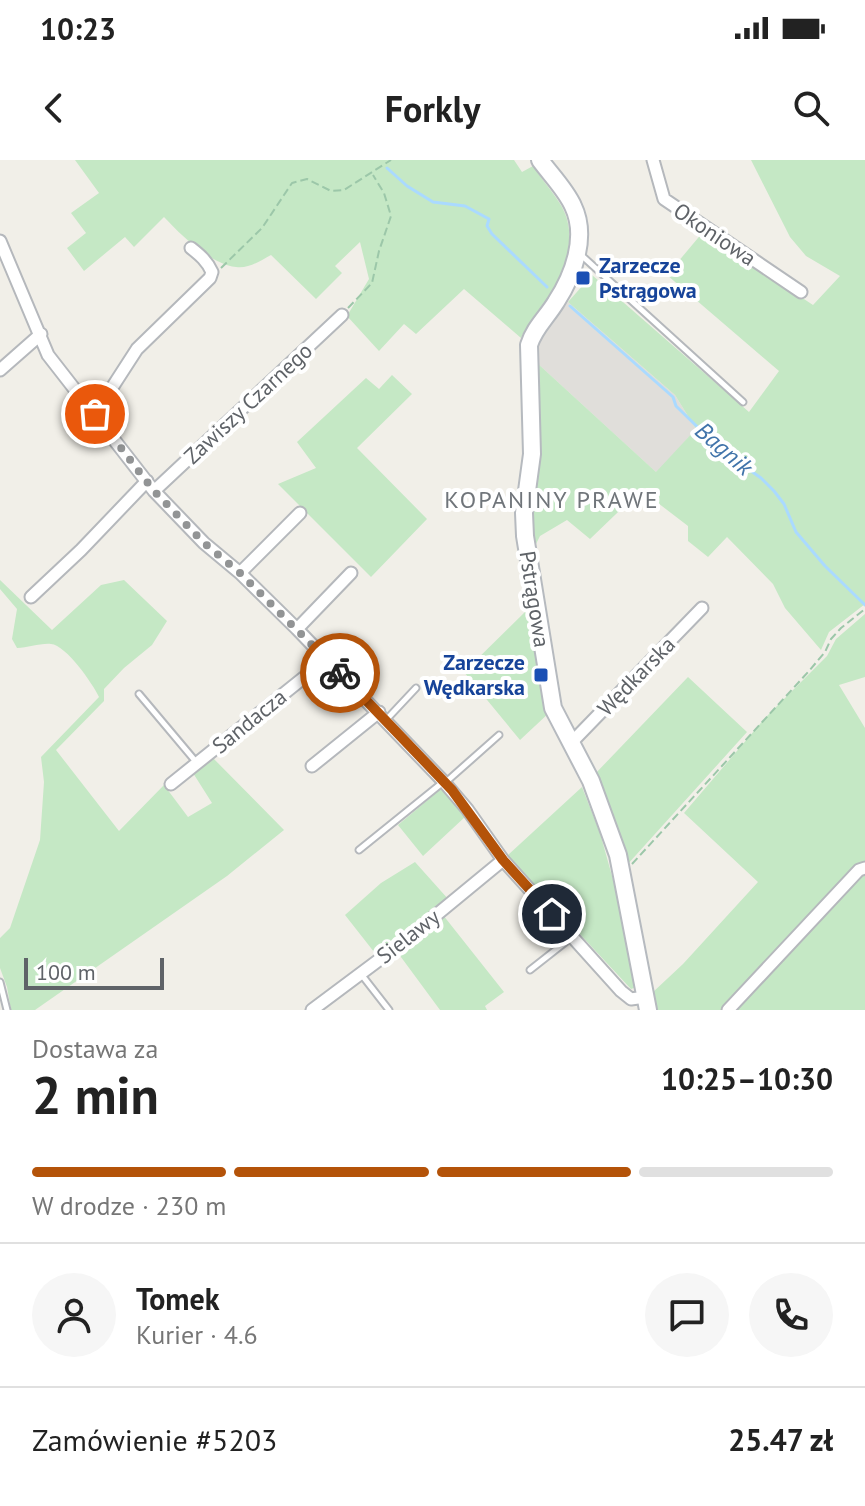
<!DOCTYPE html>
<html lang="pl">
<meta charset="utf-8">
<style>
body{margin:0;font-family:"PT Sans",sans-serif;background:#f6f6f6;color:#222;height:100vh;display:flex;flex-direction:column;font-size:30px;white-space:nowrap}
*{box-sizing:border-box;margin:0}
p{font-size:26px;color:#767676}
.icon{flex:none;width:44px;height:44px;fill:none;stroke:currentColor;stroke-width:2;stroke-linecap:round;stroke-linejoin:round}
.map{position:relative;height:850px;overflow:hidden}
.details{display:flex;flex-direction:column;background:#fff;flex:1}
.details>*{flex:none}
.scale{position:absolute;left:24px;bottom:20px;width:140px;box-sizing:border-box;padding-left:8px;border:4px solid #5f6368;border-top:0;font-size:22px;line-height:28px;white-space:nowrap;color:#5f6368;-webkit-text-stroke:6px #fff;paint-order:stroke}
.pin{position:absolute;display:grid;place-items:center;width:68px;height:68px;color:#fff;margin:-34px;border:4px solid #fff;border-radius:50%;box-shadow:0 2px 8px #0007}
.courier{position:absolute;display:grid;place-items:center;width:80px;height:80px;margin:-40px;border:6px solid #b45309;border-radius:50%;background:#fff;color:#222;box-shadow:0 2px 10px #0007}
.headline em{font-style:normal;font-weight:600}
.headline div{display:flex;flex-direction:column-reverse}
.headline{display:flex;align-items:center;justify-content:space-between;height:136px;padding:0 32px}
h1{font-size:52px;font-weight:600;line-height:60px}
.bar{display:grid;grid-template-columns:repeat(4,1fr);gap:12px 8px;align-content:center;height:96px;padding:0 32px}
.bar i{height:10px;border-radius:6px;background:#e0e0e0}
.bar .selected{background:#b45309}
.bar p{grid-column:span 4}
.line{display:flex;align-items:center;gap:20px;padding:0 32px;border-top:2px solid #e0e0e0}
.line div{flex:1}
.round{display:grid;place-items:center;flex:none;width:84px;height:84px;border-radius:42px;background:#f6f6f6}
.status{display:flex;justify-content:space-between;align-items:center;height:56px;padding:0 40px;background:#fff;direction:ltr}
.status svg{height:22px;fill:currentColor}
header{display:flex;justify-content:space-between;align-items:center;height:104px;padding:0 32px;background:#fff;font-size:36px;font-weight:600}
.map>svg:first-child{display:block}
</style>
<div class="status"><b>10:23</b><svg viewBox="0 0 49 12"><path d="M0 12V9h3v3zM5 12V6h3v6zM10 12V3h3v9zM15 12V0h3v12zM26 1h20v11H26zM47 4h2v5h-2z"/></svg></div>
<header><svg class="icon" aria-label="back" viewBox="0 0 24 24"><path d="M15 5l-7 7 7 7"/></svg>Forkly<svg class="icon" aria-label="search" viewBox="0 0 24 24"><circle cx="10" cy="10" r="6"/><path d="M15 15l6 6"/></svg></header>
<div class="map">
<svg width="865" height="850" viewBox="0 0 865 850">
<rect width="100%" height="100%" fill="#f1efe8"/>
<path fill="#e0deda" d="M568 142 675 235 696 269 657 313 536 202 537 180Z"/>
<path fill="#c5e8c5" d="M75 0H514L522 12 533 6C542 20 554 33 562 47 578 77 565 110 550 137 542 152 527 162 521 178L464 129 416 174 404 164 379 191 347 156 369 119 360 82 335 106 342 113 316 139 271 95C260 101 248 109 236 107 210 104 181 75 164 57L134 87 125 77 84 111 67 88 86 73 71 53 99 33Z
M751 0H865V444L829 472 821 490 785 448 773 424 727 377 708 397 688 381V366L641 330 590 379 567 360 540 376 532 392 530 349 541 293 536 202 656 312 696 269 675 235 568 142 592 115 749 252 779 211 667 115 703 72 813 145 840 116 806 96 790 77Z
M392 215 412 234 357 288 427 359 371 417 278 324 316 308 297 282 366 218 379 229Z
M0 420 52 470 101 425 124 420 167 461 152 485 124 508 104 529V541L56 590 119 671 164 625 188 657 212 643 193 613 212 597 284 670 227 716 35 850H11L7 827 0 808V778L10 768 40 680 44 622 41 597 99 537C93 524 66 485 51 484 40 483 28 488 17 488L12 479 17 449 0 429Z
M527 450 544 534 550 552 520 580 464 512Z
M865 454V517L839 525 865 568V850H657L652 833 683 804 758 722 684 653 766 557 827 496 836 479Z
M688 517 747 572 627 705 594 615Z
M582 627 600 673 619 741 635 824 634 828 631 829 507 696Z
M442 628 466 656 423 696 398 665Z
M415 702 449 740 378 797 345 755 381 723Z
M443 755 504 832 485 846 487 850H440L398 793Z"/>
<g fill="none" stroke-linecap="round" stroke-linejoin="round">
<path stroke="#aadaff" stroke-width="3" d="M387 8 407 26 433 42 465 46 489 59 487 66 492 74 547 127
M570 146 673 237 676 246 721 290 761 318 774 331 784 344 796 372 825 406 865 445"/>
<defs>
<path id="lane" d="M581 95 743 242
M139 534 197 603
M386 560 416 528
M446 622 499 575
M359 690 442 623
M530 810 572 777
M361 814 389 850
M0 822 7 850"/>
<path id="street" d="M653 0 664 39 801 132
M0 81 48 195 154 331 204 383 240 413 297 469 444 622 467 649 503 700 621 831 631 839 645 837
M0 210 41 174
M95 254 137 189 210 118 212 112C207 101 200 95 191 88
M154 331 342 155
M240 413 300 353
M31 437 81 390 147 321
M297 469 351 413
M571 583 702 448
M312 606 379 552
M171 624 327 499
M312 850 407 779 503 700
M728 850 859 710 865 708"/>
<path id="secondary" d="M540 0C551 15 566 30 573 46 588 77 573 116 556 142 547 157 534 168 529 185L532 294 524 353 525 376 553 548 591 621 618 695 648 850"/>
</defs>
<use href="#lane" stroke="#b5b8bc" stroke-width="9"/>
<use href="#street" stroke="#b5b8bc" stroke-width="15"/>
<use href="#secondary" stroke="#b6babf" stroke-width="20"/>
<path stroke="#9cc7a9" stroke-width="2" stroke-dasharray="8 4" stroke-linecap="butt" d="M221 108 262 68 292 23 307 19 331 31 344 30 391 0
M348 148 372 123 379 91 391 56 384 33 373 15
M632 704 809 511 825 492 831 479 841 468 865 449"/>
<use href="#lane" stroke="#fff" stroke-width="5"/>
<use href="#street" stroke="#fff" stroke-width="11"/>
<use href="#secondary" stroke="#fff" stroke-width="16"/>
</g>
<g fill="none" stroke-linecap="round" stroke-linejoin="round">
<path stroke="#929495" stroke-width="8" stroke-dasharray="0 14.4" d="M95 254 154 331 204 383 240 413 340 513"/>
<path stroke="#b45309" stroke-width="10" d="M340 513 452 630 503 700 552 754"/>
</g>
<g fill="#1a4fb4" stroke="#fff" stroke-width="3">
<rect x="575" y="110" width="16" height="16" rx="4"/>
<rect x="533" y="507" width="16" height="16" rx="4"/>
</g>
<g text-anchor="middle" stroke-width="8" stroke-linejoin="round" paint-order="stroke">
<g font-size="22" fill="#5f6368" stroke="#fff">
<text transform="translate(715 74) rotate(34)" y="8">Okoniowa</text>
<text transform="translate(248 243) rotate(-43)" y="8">Zawiszy Czarnego</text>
<text transform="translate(535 439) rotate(81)" y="8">Pstrągowa</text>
<text transform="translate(636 516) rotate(-46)" y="8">Wędkarska</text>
<text transform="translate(249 561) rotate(-39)" y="8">Sandacza</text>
<text transform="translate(408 776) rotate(-38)" y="8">Sielawy</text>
</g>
<g font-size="22" font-weight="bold" fill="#164399" stroke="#fff" text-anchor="start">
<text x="599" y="113">Zarzecze<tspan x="599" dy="25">Pstrągowa</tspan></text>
<text x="525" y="510" text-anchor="end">Zarzecze<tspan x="525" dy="25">Wędkarska</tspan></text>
</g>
<g font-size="24" font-style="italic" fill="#4174aa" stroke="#fff">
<text transform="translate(724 289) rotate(41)" y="8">Bagnik</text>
</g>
<g font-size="24" letter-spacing="2" fill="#70757a" stroke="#fff">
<text x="552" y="348">KOPANINY PRAWE</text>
</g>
</g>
</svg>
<div class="scale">100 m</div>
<div class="pin" style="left:95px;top:254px;background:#ea580c"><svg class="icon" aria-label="bag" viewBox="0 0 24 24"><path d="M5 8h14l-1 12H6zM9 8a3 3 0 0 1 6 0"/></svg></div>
<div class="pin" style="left:552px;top:754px;background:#1f2937"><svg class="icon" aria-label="home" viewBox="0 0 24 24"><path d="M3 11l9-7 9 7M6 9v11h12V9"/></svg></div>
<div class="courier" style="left:340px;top:513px"><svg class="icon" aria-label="bike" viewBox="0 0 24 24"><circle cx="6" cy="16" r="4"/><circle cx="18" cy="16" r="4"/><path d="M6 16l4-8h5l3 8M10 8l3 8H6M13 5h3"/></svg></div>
</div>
<section class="details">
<div class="headline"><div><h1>2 min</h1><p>Dostawa za</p></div><em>10:25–10:30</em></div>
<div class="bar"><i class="selected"></i><i class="selected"></i><i class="selected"></i><i></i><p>W drodze · 230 m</p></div>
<div class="line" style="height:144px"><a class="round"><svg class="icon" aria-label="person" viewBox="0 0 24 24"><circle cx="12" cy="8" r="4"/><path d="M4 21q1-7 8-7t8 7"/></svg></a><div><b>Tomek</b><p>Kurier · 4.6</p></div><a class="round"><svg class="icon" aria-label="chat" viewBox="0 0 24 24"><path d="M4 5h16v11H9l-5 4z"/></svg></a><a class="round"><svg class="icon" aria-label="phone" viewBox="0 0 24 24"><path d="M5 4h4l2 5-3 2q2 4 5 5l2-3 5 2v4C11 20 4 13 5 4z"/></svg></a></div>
<div class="line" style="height:104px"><div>Zamówienie #5203</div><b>25.47 zł</b></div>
</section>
